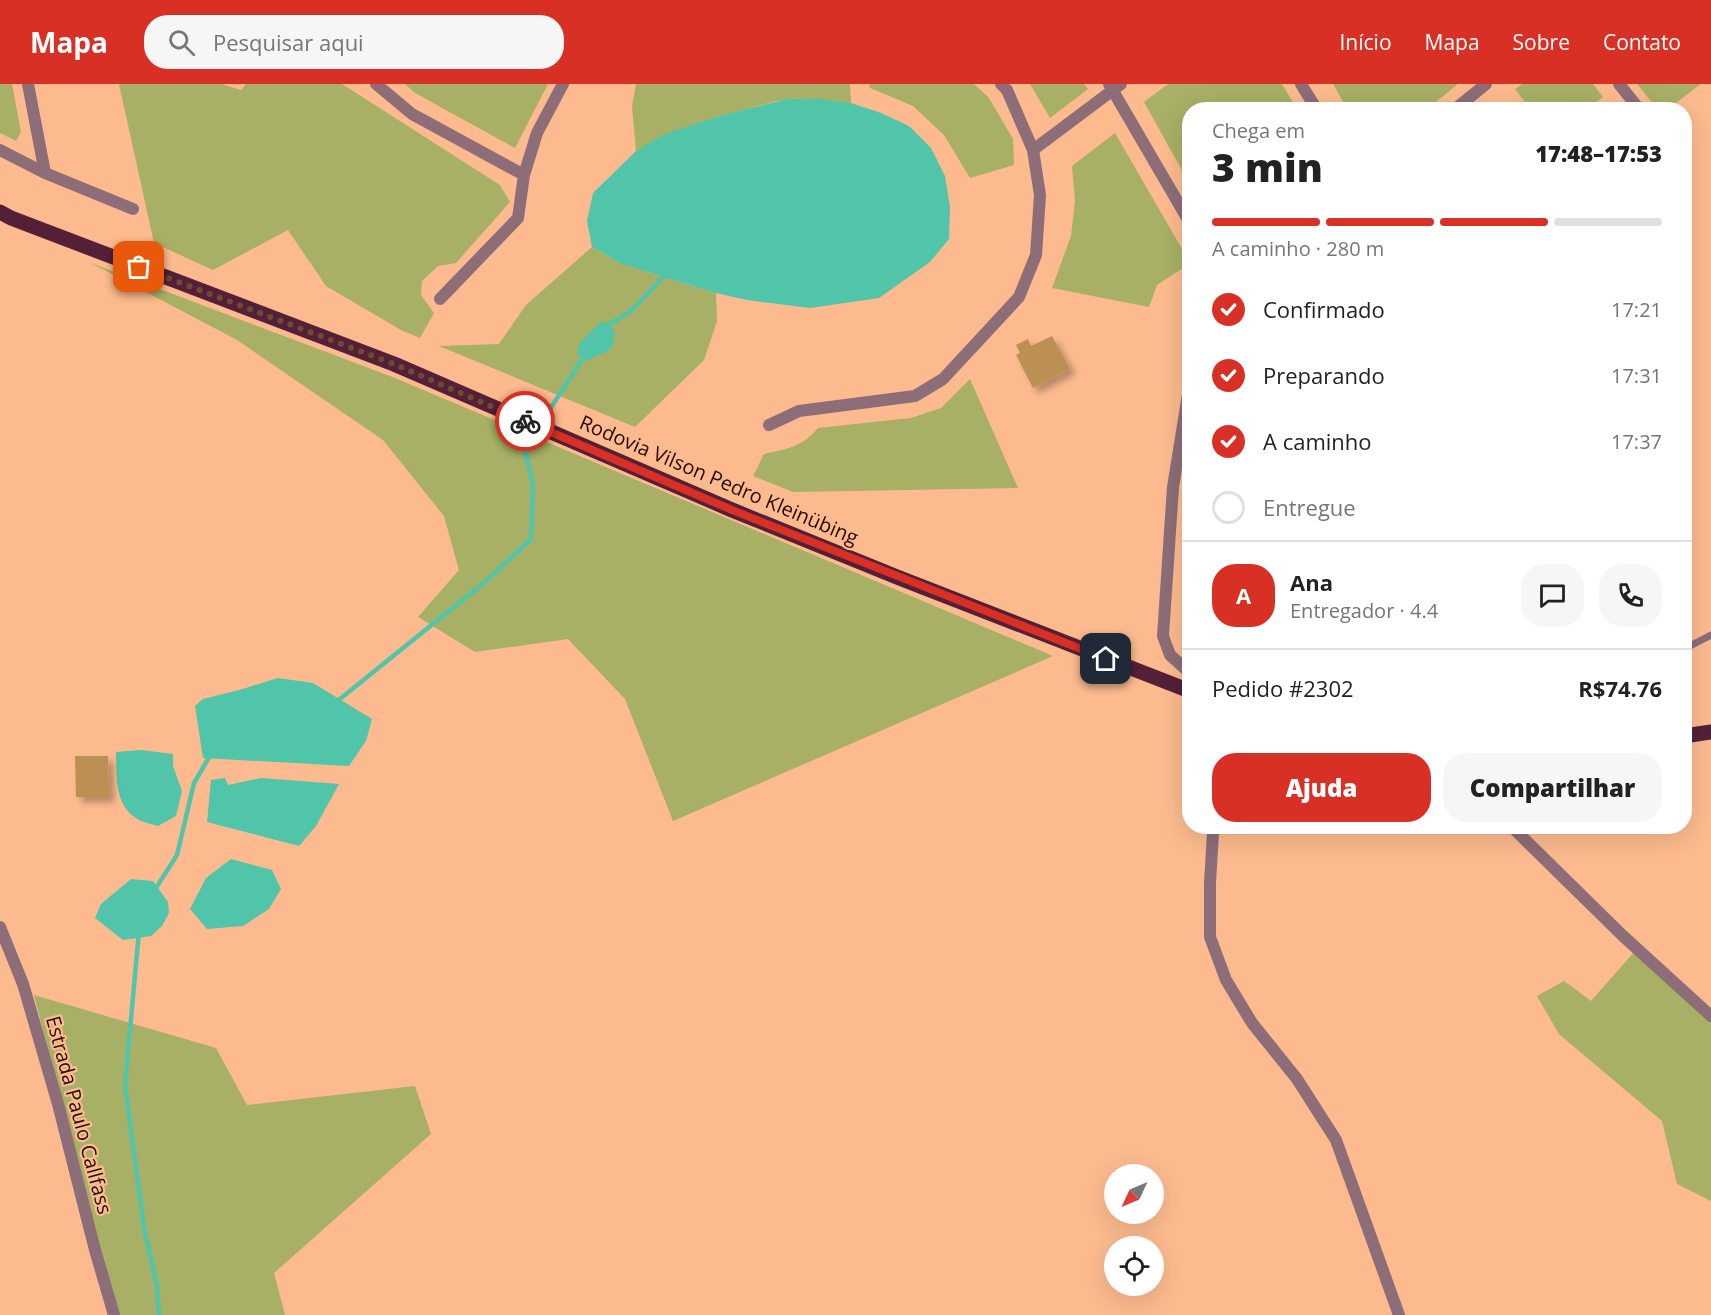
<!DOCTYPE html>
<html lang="pt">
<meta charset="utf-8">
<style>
body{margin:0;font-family:"Open Sans",sans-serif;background:#f6f6f6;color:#222;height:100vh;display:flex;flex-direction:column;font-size:22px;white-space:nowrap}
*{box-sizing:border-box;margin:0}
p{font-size:20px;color:#767676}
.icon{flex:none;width:33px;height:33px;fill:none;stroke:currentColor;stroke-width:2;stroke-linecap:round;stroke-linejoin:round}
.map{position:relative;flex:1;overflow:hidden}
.side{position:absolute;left:1182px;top:18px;width:510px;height:732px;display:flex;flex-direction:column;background:#fff;border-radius:24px;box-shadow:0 6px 24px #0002}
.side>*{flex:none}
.needle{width:39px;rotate:226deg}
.tools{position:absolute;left:1104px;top:1080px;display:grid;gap:12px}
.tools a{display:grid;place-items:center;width:60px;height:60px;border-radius:50%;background:#fff;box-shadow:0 6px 24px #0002;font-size:30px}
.pin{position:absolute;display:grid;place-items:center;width:51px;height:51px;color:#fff;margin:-26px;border-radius:12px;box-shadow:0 3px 9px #0006}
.courier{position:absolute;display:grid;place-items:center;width:60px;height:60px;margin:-30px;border:4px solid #d93025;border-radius:50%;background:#fff;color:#222;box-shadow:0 2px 8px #0007}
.overview em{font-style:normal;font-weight:800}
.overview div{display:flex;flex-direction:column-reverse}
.overview{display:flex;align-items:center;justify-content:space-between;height:102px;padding:0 30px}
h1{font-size:39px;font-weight:800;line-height:45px}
.bar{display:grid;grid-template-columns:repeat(4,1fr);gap:9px 6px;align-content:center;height:72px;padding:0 30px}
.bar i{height:8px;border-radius:4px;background:#e0e0e0}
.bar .active{background:#d93025}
.bar p{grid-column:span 4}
.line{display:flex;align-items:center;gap:15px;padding:0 30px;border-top:2px solid #e0e0e0}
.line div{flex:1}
.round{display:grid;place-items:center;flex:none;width:63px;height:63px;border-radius:24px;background:#f6f6f6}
ol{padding:0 30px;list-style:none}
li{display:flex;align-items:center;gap:18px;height:66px}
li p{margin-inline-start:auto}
li .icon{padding:6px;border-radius:50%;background:#d93025;color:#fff;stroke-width:4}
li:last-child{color:#767676}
li i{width:33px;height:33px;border:3px solid #e0e0e0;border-radius:50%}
.action{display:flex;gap:12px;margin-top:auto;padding:12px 30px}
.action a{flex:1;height:69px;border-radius:24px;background:#d93025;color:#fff;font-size:24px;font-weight:800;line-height:69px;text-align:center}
.action a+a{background:#f6f6f6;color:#222}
header{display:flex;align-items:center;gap:36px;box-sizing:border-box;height:84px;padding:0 30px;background:#d93025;color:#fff}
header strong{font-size:28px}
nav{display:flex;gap:33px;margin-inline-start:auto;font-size:21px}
.search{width:420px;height:54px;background:#f6f6f6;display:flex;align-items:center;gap:15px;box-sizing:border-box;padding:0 21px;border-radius:24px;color:#767676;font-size:22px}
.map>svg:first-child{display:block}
</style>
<header>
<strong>Mapa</strong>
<div class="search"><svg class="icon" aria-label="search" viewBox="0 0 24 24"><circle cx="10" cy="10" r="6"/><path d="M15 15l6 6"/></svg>Pesquisar aqui</div>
<nav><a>Início</a><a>Mapa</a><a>Sobre</a><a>Contato</a></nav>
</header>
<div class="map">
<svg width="1711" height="1231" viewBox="0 0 1711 1231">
<defs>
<filter id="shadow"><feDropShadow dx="5.5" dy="5.5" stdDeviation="3" flood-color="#0004"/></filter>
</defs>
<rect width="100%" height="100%" fill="#fcba8e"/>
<path fill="#a7b064" d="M0 0H12L21 48 16 57 0 49Z
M119 0H222L241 6 246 0H342L500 101 510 118 456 179 438 182 422 197 421 211 434 229 420 254 401 246 326 202 288 146 213 186 154 159Z
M405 0H548L515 64 415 9Z
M636 0H850L851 19C831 17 811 14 790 15 778 16 766 20 754 23 712 33 673 46 636 67L632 22Z
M869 0H974L989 14 1013 55 1014 81 970 94 944 51 913 22 870 4Z
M1030 0H1084L1088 5 1050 34Z
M1168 0H1282L1297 25 1190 26 1189 99 1144 18Z
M1333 0H1458L1427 25 1348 26Z
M1522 0H1593L1603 13 1587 25H1530L1515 5Z
M1637 0H1701L1668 25 1658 26Z
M1115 49 1189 177V180L1157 201 1149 223 1052 204 1071 152 1075 117 1072 82Z
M592 163 622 180 716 209 717 237 704 276 635 343 439 262 499 260 526 221Z
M91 179 395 294 1053 572 673 737 625 615 568 555 475 568 418 533 459 486 444 432 383 356 237 256Z
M970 295 1018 404 793 408 753 392 764 370C787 365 802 363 818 344L911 334 941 324Z
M1634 868 1711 938V1117L1677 1100 1662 1037 1559 950 1537 912 1564 897 1591 917Z
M34 911 216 964 247 1021 415 1002 431 1050 274 1189 285 1231H117L101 1175Z"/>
<path fill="#50c5a9" d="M788 15H820L851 19 881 29 909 42 931 64 945 92 950 123 949 155 930 178 879 214 810 224 747 216 716 209 622 180 592 163 587 137 593 109 636 67 663 51 695 40 726 30Z
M602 237 615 246 612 263 608 267 586 277 577 270 580 258Z
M278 594 313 599 372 635 366 657 349 682 203 674 195 622 203 615 239 606Z
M141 666 173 670V682L182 707 176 732 158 742C151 740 141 738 136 734 114 720 117 691 116 668Z
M225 694 228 701 261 694 339 700 316 742 299 762 207 738 211 696Z
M231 775 272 786 281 805 269 825 243 842 207 845 190 825 206 794Z
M131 795 153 797 168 818 169 829 162 842 151 852 123 856 95 834 101 820Z"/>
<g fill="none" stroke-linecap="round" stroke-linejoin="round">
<path stroke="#50c5a9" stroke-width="4.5" d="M605 243 631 227 668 188
M550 325 586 269
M335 619 486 497 531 455 533 402 525 365 535 348
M154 807 177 771 194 699 211 670
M139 847 125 1001 144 1144 157 1202 159 1231"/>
</g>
<path fill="#bc9052" filter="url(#shadow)" d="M1052 252 1070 285 1033 304 1016 271 1020 269 1016 261 1028 255 1031 262Z
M75 672H108L109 713H76Z"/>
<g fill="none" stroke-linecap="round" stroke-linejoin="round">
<path stroke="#8c6d78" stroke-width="7" d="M1684 565 1711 551"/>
<path stroke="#8c6d78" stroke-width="12" d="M28 0 45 89
M376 0 412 30 524 91
M1109 0 1190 139
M1301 0 1317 26
M1619 0 1640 26
M1454 26 1486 0
M0 66 45 89 133 125
M1033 66 1121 0
M440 215 518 134 524 91 537 49 563 0
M1190 298 1173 403 1163 552 1170 571 1190 589
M769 341 799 327 915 312 943 295 1019 213 1036 171 1040 111 1033 66 1007 6 1001 0
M1218 742 1213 749 1210 799V853L1226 896 1252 939 1297 995 1336 1056 1399 1231
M1511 742 1622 851 1711 932"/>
<path stroke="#8c6d78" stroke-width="12" d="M0 843 23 900 58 1020 95 1166 114 1231"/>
<path stroke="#542037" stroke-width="15" d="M0 128 11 134 394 280 732 426 897 493 1190 607
M1684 652 1711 648"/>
</g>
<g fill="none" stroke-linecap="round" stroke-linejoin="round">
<path stroke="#704a32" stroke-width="6" stroke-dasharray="0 10.8" d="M139 183 394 280 525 337"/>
<path stroke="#d93025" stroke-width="8" d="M525 337 732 426 1106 575"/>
</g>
<g text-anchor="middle" stroke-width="4.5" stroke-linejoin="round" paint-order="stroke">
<g font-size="20" fill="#240d00" stroke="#fcba8e">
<text transform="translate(719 396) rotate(23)" y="7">Rodovia Vilson Pedro Kleinübing</text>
<text transform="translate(79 1031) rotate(75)" y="7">Estrada Paulo Callfass</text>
</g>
</g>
</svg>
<div class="tools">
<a><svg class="needle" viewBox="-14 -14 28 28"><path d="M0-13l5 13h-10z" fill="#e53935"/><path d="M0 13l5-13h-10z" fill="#767676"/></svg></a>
<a><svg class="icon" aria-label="locate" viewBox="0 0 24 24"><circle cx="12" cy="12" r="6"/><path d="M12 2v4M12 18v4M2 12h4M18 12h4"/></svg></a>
</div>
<div class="pin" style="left:139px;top:183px;background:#ea580c"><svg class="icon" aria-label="bag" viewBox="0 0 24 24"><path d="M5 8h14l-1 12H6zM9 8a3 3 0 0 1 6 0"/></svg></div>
<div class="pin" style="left:1106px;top:575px;background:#1f2937"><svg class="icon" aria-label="home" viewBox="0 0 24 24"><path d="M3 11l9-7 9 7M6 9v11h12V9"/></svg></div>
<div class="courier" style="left:525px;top:337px"><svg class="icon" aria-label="bike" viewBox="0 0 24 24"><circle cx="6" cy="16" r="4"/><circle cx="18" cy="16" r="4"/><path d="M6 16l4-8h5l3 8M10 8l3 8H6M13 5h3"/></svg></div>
<section class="side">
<div class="overview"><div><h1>3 min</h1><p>Chega em</p></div><em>17:48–17:53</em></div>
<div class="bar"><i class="active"></i><i class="active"></i><i class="active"></i><i></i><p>A caminho · 280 m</p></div>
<ol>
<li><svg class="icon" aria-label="check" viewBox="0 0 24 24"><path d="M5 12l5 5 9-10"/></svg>Confirmado<p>17:21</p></li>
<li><svg class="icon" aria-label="check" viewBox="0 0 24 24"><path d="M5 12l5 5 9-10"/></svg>Preparando<p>17:31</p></li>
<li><svg class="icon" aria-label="check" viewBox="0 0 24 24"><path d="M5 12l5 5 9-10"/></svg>A caminho<p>17:37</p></li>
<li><i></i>Entregue</li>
</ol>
<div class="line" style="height:108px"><b class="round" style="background:#d93025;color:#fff">A</b><div><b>Ana</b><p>Entregador · 4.4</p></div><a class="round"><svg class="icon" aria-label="chat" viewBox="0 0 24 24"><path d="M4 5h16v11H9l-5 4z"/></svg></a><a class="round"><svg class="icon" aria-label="phone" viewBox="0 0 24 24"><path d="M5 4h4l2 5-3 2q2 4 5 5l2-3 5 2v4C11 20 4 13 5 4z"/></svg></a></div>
<div class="line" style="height:78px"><div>Pedido #2302</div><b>R$74.76</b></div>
<div class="action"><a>Ajuda</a><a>Compartilhar</a></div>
</section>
</div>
